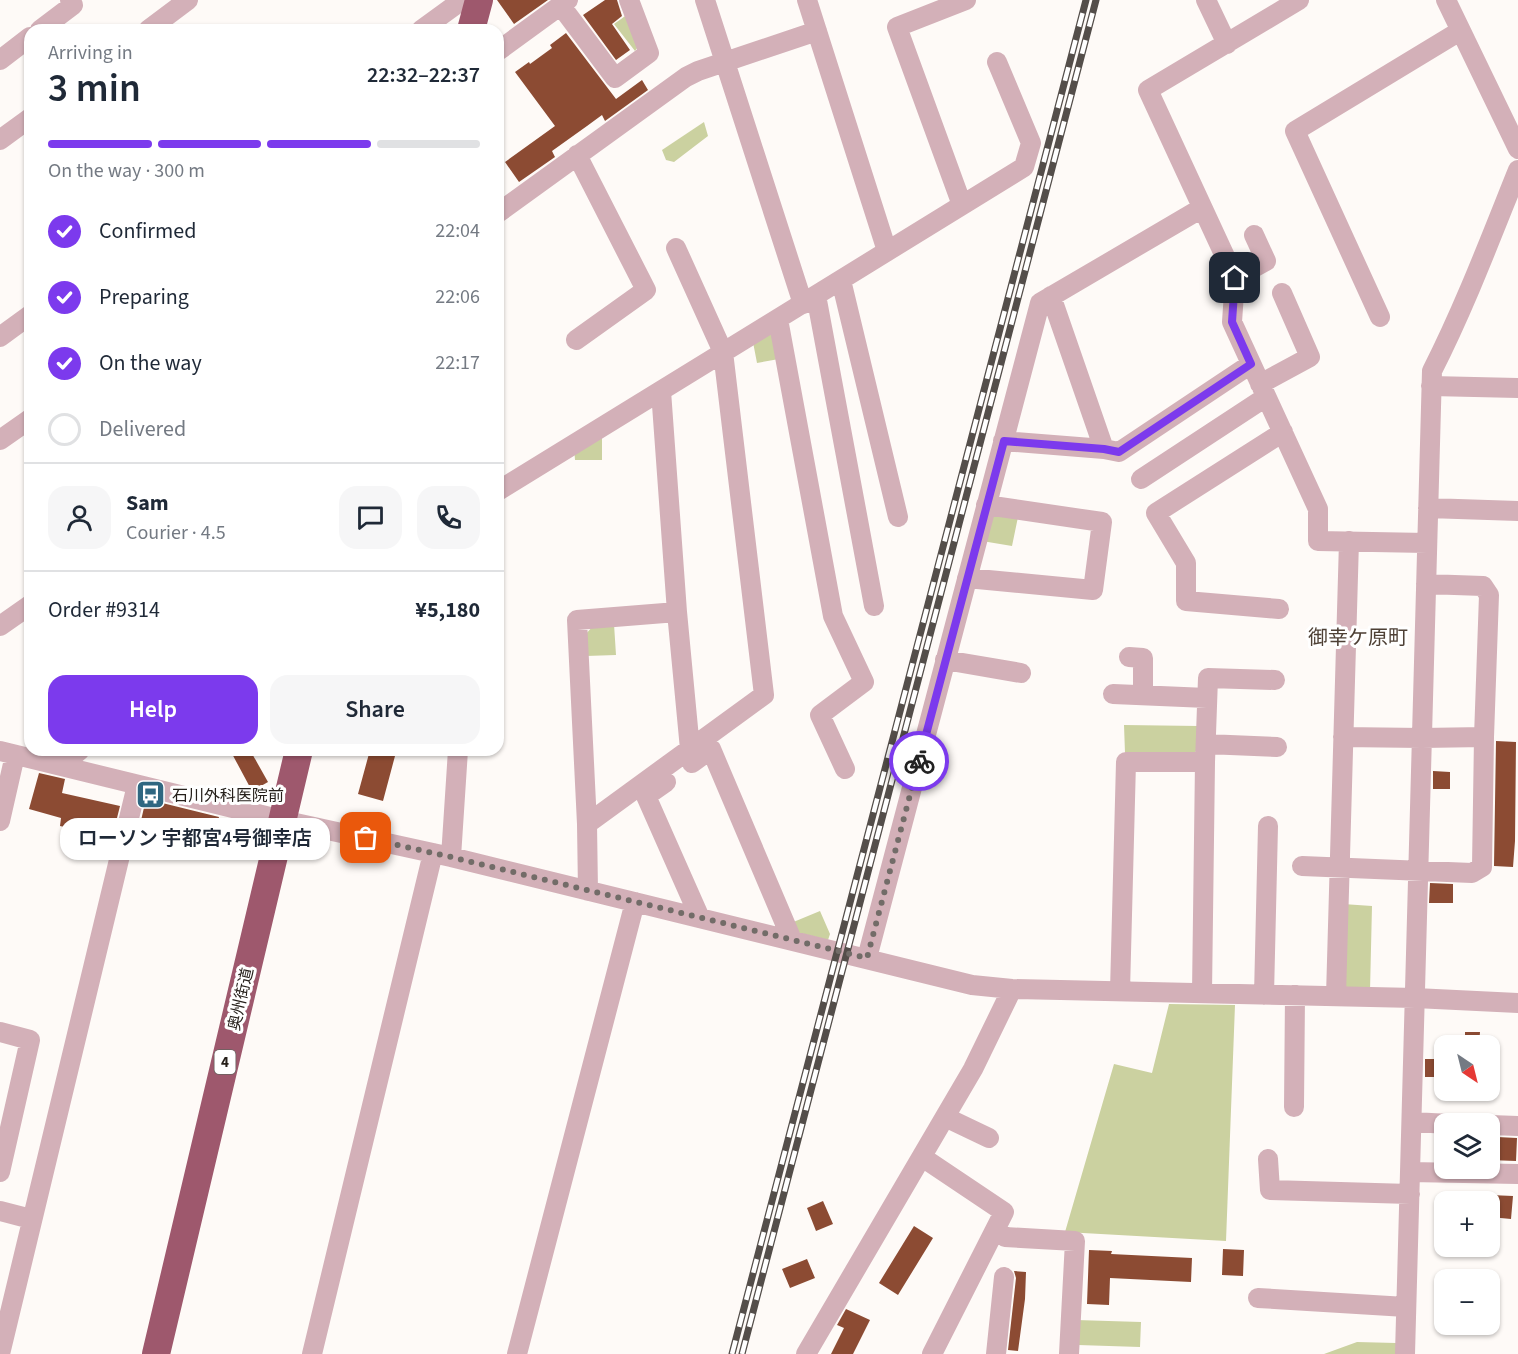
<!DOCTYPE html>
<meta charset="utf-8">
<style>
body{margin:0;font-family:"Source Sans 3","Noto Sans JP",sans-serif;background:#f6f6f7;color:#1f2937;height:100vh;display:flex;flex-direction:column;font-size:22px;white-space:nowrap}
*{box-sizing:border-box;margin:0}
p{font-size:20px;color:#747a83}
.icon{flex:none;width:33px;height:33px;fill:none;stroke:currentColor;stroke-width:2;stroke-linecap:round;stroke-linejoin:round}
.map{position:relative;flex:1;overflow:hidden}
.panel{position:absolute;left:24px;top:24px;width:480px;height:732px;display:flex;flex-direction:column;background:#fff;border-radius:18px;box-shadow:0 2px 4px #0004}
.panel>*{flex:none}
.needle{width:39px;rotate:145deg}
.fabs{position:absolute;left:1434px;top:1035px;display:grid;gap:12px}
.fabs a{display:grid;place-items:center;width:66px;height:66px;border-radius:12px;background:#fff;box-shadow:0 2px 4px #0004;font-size:30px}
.pin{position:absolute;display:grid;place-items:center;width:51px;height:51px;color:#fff;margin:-26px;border-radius:12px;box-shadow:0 3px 9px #0006}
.courier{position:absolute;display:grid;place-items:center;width:60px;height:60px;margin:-30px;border:4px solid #7c3aed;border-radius:50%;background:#fff;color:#222;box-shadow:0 2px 8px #0007}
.bubble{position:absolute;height:42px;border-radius:18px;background:#fff;box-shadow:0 2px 4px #0004;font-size:20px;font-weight:600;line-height:42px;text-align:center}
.summary em{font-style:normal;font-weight:600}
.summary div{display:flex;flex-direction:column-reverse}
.summary{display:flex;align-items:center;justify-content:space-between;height:102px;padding:0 24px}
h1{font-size:39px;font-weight:600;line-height:45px}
.bar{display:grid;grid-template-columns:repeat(4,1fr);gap:9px 6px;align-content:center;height:72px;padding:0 24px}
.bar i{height:8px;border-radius:4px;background:#e0e1e3}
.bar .active{background:#7c3aed}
.bar p{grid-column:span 4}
.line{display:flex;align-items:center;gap:15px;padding:0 24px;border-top:2px solid #e0e1e3}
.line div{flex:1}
.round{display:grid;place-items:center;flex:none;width:63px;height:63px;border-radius:18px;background:#f6f6f7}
ol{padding:0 24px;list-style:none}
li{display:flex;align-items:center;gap:18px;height:66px}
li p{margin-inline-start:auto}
li .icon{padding:6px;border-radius:50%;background:#7c3aed;color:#fff;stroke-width:4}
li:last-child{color:#747a83}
li i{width:33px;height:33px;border:3px solid #e0e1e3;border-radius:50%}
.primary-button{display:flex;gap:12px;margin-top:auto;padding:12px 24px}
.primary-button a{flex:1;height:69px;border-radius:18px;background:#7c3aed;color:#fff;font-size:24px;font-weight:600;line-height:69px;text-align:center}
.primary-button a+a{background:#f6f6f7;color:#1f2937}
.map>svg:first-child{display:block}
</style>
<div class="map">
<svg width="1518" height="1354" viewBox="0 0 1518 1354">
<rect width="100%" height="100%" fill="#fefaf7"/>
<path fill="#cbd1a0" d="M628 14 638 47 635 51 614 24Z
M704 122 708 136 674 162 666 160 662 150Z
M774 330 779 359 757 363 752 337Z
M602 430V460H575L574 447Z
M993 514 1018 517 1012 546 982 541Z
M614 624 616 655 586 656 585 635 593 626Z
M1124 725 1199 726V749L1194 753H1125Z
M1343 904 1372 906 1370 991 1339 989Z
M820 911 830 934 828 940 796 932 791 923Z
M1169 1004 1235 1005 1226 1241 1065 1232 1114 1064 1152 1073Z
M1076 1320 1141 1322 1140 1347 1078 1345Z
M1357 1342 1396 1343V1354H1324Z"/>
<path fill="#8c4b33" d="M497 0H548L514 24Z
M605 0H617L622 16 612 24 630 50 616 60 583 15Z
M566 33 616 99 642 80 648 90 605 121 602 115 587 126 552 151 555 157 519 182 505 162 555 126 515 72 529 62 530 64 552 48 550 45Z
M1496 741 1516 742 1515 841 1513 867 1494 866Z
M230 750H250L268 782 252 791Z
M370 750 395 756 383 801 358 794Z
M1433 771 1450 772V789H1433Z
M39 773 65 779 62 793 120 806 112 838 60 826 61 818 29 809Z
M146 799 219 817 210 859 136 842Z
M1430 883 1453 884V903H1429Z
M1465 1032H1480L1479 1046H1465Z
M1425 1059H1444V1077H1425Z
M1497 1137 1517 1138 1516 1161 1490 1160V1142H1497Z
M1490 1195 1513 1196 1511 1219 1490 1217Z
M823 1201 833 1224 816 1231 807 1208Z
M914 1226 933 1238 898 1295 879 1283Z
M1223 1249 1244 1250 1243 1276 1222 1275Z
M1089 1250 1112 1251 1111 1254 1192 1258 1191 1282 1110 1278 1109 1305 1087 1304Z
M807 1259 815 1278 790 1288 782 1269Z
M1014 1271 1026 1272 1025 1299 1018 1351 1008 1350 1016 1278Z
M846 1309 870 1320 853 1354H831L844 1328 837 1325Z"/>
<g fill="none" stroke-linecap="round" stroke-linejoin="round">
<path stroke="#d3b0b8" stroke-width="20" d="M705 0 803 304
M807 0 887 251
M1206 0 1227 44
M1299 0 1148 90 1235 278 1232 322 1318 509V541L1427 543
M1446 0 1518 149
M561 6 615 78 649 53 629 0
M40 30 73 5 70 0
M148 30 188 0
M421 30 461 1 477 8
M498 51 568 0
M0 60 30 37
M0 140 30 118
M962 205 897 27 966 0
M498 213 686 77 698 71 817 31
M1235 278 1266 261 1254 235
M841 280 898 517
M816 295 874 606
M1051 296 1104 449 1119 452 1251 364
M1380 317 1295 131 1460 31
M778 319 833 616 864 682 820 715 845 769
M0 337 30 315
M576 340 646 290 577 155
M1260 384 1310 357 1282 293
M1431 386 1518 388
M661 391 677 612 690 749
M0 440 30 419
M1003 441 1104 449
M1141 479 1266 397
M498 491 1024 167 1031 143 997 62
M1428 508 1518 511
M967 578 1093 590 1102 522 986 505
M1279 609 1186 601V563L1156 513 1283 432
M0 626 30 605
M1129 657 1143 658V695
M945 660 1021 673
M1113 694 1207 698
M1343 737 1422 738 1484 737
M1206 744 1277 747
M0 751 282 820 451 857 972 985 1012 989 1415 998 1518 1003
M692 763 711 749 792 940
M61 766 80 750
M666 782 646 796 700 918
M0 821 15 755
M587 824 764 695 723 352 676 248
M451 857 458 750
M1302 866 1472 873 1482 867 1484 737 1489 595 1483 586 1426 584
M588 891 587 824 577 620 677 612
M867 958 1040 303 1202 208
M1120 991 1126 762H1205L1208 678 1275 680
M1202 993 1205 762
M1264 995 1268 826
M1336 996 1349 541
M0 1032 30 1040 0 1172
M1294 1107 1295 995
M945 1117 989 1138
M1412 1122 1450 1124
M1490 1125 1518 1126
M922 1157 1004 1212 932 1354
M1268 1159 1270 1190 1410 1194
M1410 1172 1518 1174
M0 1211 31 1219
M996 1228 1005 1237 1075 1241 1069 1354
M1258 1298 1406 1307
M0 1354 137 785
M312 1354 433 853
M517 1354 635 902
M806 1354 973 1069 1012 989
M996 1354 1004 1277
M1405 1354 1432 371C1465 306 1491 237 1518 170"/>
<path stroke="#9e586d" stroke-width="28" d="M471 30 479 0
M156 1354 299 750"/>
<defs>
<path id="rail" d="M732 1354 1086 0
M742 1354 1096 0"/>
</defs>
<use href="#rail" stroke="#544e4a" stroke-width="7"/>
<use href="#rail" stroke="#fff" stroke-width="4.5" stroke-dasharray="14" stroke-linecap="butt"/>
</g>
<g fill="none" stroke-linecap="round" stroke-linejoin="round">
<path stroke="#726c68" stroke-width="6" stroke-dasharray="0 10.8" d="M366 838 451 857 867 958 919 761"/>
<path stroke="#7c3aed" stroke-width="8" d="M919 761 1004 441 1104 449 1119 452 1251 364 1232 322 1235 278"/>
</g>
<defs>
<symbol id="bus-square" viewBox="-11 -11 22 22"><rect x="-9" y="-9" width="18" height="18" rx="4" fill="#2f6781" stroke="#fff"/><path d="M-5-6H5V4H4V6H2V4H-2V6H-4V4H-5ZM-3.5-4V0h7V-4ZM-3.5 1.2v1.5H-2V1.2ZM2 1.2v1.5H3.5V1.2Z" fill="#fff"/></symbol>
</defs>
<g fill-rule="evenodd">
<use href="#bus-square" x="134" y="778" width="33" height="33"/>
</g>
<g text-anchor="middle" stroke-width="6" stroke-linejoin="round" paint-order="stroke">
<rect fill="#fff" stroke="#67635f" stroke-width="1.5" x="214.5" y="1050" width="21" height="24" rx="4.5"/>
<g font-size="15" font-weight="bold" fill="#26201b">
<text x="225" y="1067">4</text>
</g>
<g font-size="16" fill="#26201b" stroke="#fff" text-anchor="start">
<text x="172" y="801">石川外科医院前</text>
</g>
<g font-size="16" fill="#26201b" stroke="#fff">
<text transform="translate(240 999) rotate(-77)" y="6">奥州街道</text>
</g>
<g font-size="20" fill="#4e4035" stroke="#fff">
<text x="1358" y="644">御幸ケ原町</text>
</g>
</g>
</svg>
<div class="fabs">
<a><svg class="needle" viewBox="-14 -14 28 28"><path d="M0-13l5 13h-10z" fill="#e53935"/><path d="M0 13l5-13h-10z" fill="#747a83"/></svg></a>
<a><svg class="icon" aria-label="layers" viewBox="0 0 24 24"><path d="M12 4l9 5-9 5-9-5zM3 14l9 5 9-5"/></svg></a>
<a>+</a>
<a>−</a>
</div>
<div class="pin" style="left:366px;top:838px;background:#ea580c"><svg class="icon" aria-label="bag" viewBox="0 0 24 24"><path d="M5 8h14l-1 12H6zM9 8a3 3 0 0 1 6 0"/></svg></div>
<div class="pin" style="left:1235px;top:278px;background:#1f2937"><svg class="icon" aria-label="home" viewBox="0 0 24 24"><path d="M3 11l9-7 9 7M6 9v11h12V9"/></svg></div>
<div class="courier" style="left:919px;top:761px"><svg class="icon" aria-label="bike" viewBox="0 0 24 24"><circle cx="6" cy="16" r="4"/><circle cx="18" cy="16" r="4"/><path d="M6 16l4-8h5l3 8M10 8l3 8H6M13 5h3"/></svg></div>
<div class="bubble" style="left:60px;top:818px;width:270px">ローソン 宇都宮4号御幸店</div>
<section class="panel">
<div class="summary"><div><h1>3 min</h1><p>Arriving in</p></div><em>22:32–22:37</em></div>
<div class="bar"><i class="active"></i><i class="active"></i><i class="active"></i><i></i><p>On the way · 300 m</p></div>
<ol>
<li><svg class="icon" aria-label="check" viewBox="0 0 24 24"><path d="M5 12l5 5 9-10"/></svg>Confirmed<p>22:04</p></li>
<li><svg class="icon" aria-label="check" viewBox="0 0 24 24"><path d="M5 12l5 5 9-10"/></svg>Preparing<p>22:06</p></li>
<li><svg class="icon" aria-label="check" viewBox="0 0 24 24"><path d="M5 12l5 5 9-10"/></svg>On the way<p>22:17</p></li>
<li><i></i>Delivered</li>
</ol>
<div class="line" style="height:108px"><a class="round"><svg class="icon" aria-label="person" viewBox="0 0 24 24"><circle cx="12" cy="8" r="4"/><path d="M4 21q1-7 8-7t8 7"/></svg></a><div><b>Sam</b><p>Courier · 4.5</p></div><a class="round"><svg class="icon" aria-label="chat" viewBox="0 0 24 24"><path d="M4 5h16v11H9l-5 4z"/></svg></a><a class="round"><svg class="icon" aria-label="phone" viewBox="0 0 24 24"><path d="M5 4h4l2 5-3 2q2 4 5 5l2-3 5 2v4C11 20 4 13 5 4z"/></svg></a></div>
<div class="line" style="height:78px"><div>Order #9314</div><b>¥5,180</b></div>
<div class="primary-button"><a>Help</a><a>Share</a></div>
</section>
</div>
